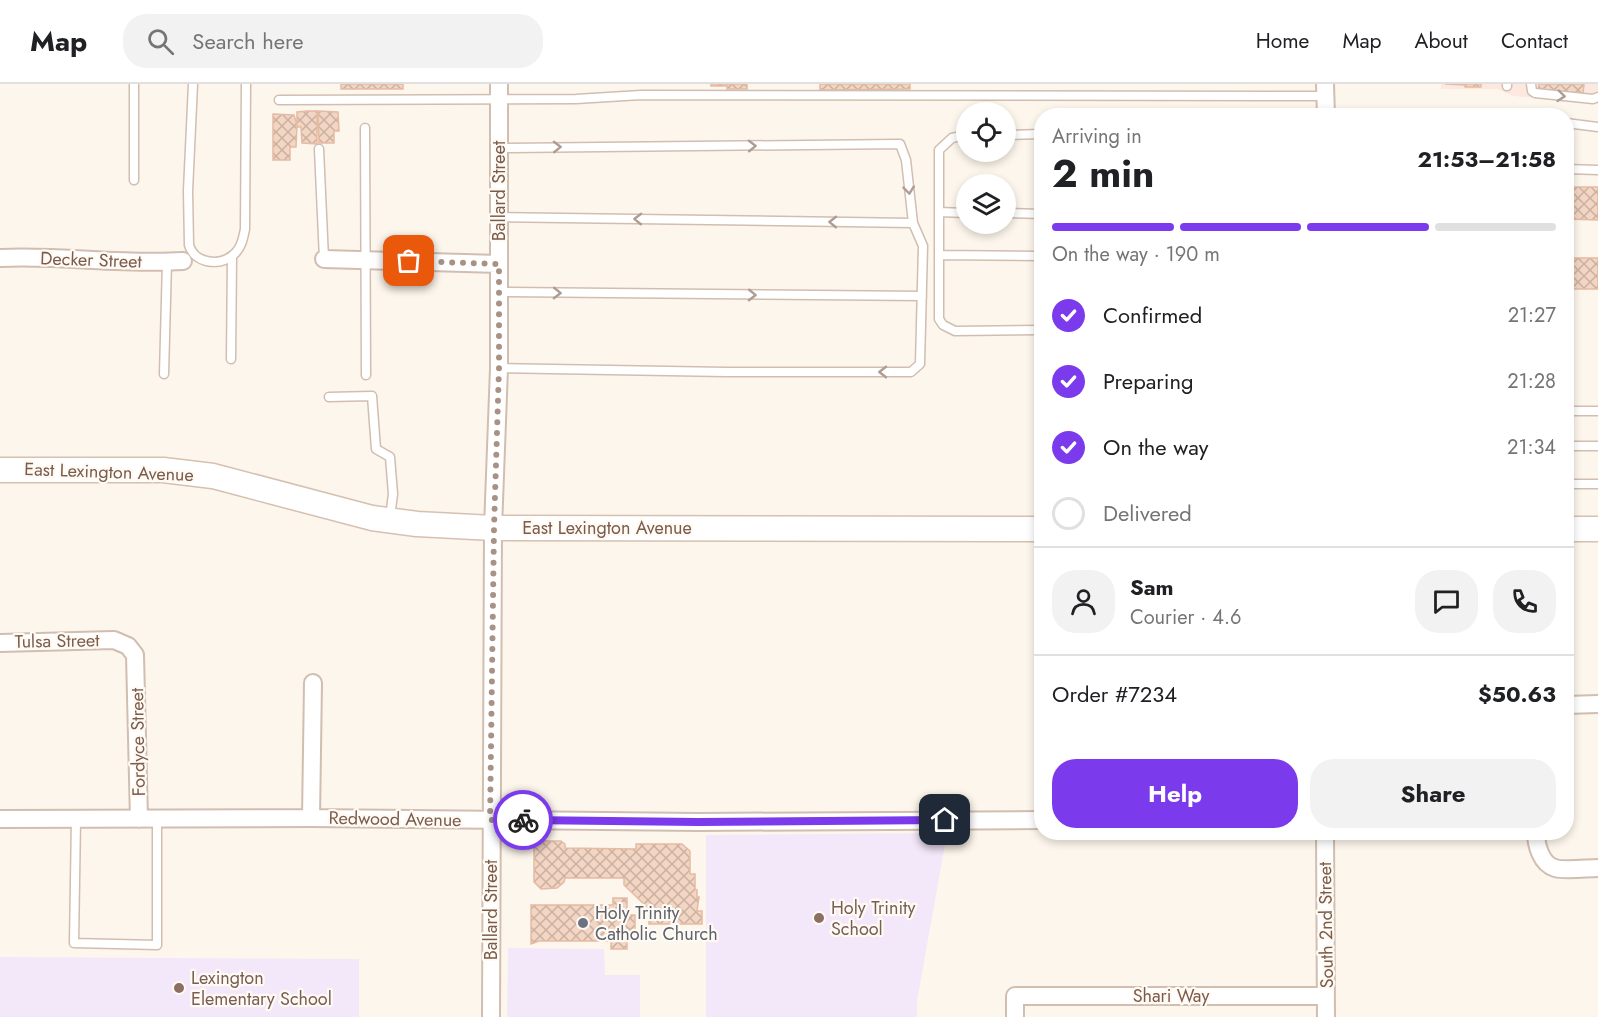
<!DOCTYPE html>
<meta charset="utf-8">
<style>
body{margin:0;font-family:Jost,sans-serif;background:#f2f2f2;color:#202124;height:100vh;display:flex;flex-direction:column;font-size:22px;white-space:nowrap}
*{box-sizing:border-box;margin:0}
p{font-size:20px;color:#757577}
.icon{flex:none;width:33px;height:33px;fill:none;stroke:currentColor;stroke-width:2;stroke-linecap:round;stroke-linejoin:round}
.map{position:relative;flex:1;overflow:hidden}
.panel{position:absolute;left:1034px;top:24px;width:540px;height:732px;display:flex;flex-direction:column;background:#fff;border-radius:24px;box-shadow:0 3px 9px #0003}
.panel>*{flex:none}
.controls{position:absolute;left:956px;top:18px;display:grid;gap:12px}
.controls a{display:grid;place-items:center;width:60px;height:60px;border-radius:50%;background:#fff;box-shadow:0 3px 9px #0003;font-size:30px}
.pin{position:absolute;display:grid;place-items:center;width:51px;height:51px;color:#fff;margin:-26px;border-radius:12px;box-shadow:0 3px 9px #0006}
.courier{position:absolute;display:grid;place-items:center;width:60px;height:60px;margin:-30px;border:4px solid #7c3aed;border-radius:50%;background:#fff;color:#222;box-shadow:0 2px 8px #0007}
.summary em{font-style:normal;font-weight:700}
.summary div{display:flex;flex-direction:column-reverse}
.summary{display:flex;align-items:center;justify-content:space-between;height:102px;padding:0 18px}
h1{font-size:39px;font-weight:700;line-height:45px}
.bar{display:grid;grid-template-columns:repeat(4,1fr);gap:9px 6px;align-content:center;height:72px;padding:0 18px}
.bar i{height:8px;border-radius:4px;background:#e0e0e0}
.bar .active{background:#7c3aed}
.bar p{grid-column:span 4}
.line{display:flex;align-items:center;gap:15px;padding:0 18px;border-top:2px solid #e0e0e0}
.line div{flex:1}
.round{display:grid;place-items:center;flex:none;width:63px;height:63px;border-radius:24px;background:#f2f2f2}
ol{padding:0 18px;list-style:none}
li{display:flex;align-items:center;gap:18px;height:66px}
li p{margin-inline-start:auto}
li .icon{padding:6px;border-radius:50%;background:#7c3aed;color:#fff;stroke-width:4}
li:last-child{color:#757577}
li i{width:33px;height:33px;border:3px solid #e0e0e0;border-radius:50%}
.cta{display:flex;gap:12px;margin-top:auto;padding:12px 18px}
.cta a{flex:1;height:69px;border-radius:24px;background:#7c3aed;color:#fff;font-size:24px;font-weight:700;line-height:69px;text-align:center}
.cta a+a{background:#f2f2f2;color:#202124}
header{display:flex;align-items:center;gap:36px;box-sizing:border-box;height:84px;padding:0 30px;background:#fff;border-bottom:2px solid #e0e0e0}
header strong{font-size:28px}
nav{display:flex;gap:33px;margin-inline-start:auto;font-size:21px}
.search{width:420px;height:54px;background:#f2f2f2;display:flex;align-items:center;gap:15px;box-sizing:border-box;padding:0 21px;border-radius:24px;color:#757577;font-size:22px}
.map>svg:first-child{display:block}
</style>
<header>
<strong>Map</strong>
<div class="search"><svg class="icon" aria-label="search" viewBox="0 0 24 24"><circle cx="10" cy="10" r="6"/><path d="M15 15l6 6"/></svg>Search here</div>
<nav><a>Home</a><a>Map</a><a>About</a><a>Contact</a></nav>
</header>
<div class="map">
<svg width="1598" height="933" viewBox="0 0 1598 933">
<defs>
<pattern id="building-cross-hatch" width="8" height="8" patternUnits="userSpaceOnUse" patternTransform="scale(1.5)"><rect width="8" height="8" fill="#f3d5c3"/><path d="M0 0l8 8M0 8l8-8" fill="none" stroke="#cab0a1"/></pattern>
</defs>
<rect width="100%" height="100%" fill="#fdf6ec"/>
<path fill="#fde8e0" d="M1441 0H1598V19L1514 12 1497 5H1441Z"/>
<path fill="#f3e8fa" d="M947 749 917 917V933H706V751Z
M508 864 604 865 605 891H640V933H507Z
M0 873 359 875V933H0Z"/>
<path fill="url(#building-cross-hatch)" stroke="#e6bba3" stroke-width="1.5" d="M341 0H403V5H341Z
M711 0H747V5H727V2H711Z
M820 0H910V5L820 6Z
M1445 0H1481V3H1465V1Z
M1539 0H1584L1583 10 1538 7Z
M307 27H317V60L302 59 301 43H297V28Z
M318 27 338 28 339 47H334V59H319Z
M273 30 294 31 297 41 296 63H290V76H273Z
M1566 103H1598V136L1566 135Z
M1566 174H1598V205H1566Z
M538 757H561L565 760V764L636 765V760H682L690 767V790H695V805L697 806V813H699L697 827H702V840H649V825L624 801V794H565L564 798 557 804 541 805 534 798V762Z
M613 814H627V831H635V848H627V865H611V857H539L531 860V821H613Z"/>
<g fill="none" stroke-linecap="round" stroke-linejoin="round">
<defs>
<path id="lane" d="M134 0V96
M193 0 188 107 189 161C194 179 219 183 233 171 241 165 243 155 245 145L246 0
M1507 0V2
M1531 0 1532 7 1535 9 1593 15 1598 13
M279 16 576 15 641 11 1325 12
M1566 39 1598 43
M365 44 366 291
M966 51 952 54 939 66V235L943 241 955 247 1041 246
M1005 51 1041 50
M499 64 900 60 906 76 913 139 923 162 920 280 911 288H726L499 284
M319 65 324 175
M1566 85 1598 86
M939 128 966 129
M1005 129 1041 130
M499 133 913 139
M939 171 1041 172
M499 208 922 212
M231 275 232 172
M164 290 167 178
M329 313 372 312 376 365 390 373 393 410 390 433
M1566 327H1598
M1566 362H1598
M1566 400H1598
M76 735 74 859 157 861V735"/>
<path id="street" d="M1325 0 1326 32
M0 174C61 171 122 181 183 177
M324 175 499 180
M0 559 114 556 128 562 135 571 139 735
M1566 621 1598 620
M311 734 313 599
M0 735 311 734 698 738 1041 736
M1325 748 1326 933
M1536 748C1536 761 1541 780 1555 784 1565 787 1587 784 1598 784
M491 933 493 444 499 284V0
M1015 933V912H1326"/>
<path id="secondary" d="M0 386H163L213 392 372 434 417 440 493 444 1041 445
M1566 445H1598"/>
</defs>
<use href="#lane" stroke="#d1beb0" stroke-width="11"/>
<use href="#street" stroke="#d1beb0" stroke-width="20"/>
<use href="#secondary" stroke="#d6c0b0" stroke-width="27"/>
<use href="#lane" stroke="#fff" stroke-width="8"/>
<use href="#street" stroke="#fff" stroke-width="16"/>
<use href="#secondary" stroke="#fff" stroke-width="24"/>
</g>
<defs><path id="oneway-chevron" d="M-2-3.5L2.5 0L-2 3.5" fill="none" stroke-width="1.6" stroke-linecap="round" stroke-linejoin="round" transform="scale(1.5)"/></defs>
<g stroke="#af9d94">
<use href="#oneway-chevron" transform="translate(1561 12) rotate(6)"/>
<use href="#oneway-chevron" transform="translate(752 62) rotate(-1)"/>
<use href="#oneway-chevron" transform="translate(557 63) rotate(-1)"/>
<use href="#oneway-chevron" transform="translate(909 106) rotate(84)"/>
<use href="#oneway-chevron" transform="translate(638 135) rotate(-179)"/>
<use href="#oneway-chevron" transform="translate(833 138) rotate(-179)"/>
<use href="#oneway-chevron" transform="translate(557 209) rotate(1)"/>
<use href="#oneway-chevron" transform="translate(752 211) rotate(1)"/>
<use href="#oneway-chevron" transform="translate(883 288) rotate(180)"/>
</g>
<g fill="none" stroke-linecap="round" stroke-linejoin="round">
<path stroke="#a89285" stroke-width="6" stroke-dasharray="0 10.8" d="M409 177 499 180V284L494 444 490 736H523"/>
<path stroke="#7c3aed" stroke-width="8" d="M523 736 698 738 945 736"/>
</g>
<g fill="#8d6e63" stroke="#fffaf3" stroke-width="2">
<circle cx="819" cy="834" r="6"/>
<circle cx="179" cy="904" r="6"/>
</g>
<circle fill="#6b7280" stroke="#fffaf3" stroke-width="2" cx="583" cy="839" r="6"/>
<g text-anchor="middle" stroke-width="4.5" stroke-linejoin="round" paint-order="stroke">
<g font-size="18" fill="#7a5c4d" stroke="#fffaf3">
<text transform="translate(499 107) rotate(-90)" y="6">Ballard Street</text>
<text transform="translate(91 176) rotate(2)" y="6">Decker Street</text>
<text transform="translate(109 388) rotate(2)" y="6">East Lexington Avenue</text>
<text x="607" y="450">East Lexington Avenue</text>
<text transform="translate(57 557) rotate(-1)" y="6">Tulsa Street</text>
<text transform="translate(138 658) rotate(-91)" y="6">Fordyce Street</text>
<text transform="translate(395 735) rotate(1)" y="6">Redwood Avenue</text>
<text transform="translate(491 826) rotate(-90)" y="6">Ballard Street</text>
<text transform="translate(1326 841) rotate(-91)" y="6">South 2nd Street</text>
<text x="1171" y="918">Shari Way</text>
</g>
<g font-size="18" fill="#785e54" stroke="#fffaf3" text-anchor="start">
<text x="831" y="830">Holy Trinity<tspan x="831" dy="21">School</tspan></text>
<text x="191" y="900">Lexington<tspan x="191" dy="21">Elementary School</tspan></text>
</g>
<g font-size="18" fill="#5b616d" stroke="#fffaf3" text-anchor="start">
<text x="595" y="835">Holy Trinity<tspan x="595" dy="21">Catholic Church</tspan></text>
</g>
</g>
</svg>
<div class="controls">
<a><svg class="icon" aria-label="locate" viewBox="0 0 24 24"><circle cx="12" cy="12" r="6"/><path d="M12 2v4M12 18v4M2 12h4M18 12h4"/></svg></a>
<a><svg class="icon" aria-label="layers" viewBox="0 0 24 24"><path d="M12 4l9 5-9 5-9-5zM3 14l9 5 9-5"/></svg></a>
</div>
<div class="pin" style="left:409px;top:177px;background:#ea580c"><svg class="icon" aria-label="bag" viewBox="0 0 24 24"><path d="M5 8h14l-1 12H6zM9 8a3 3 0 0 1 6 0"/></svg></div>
<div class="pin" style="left:945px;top:736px;background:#1f2937"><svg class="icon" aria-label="home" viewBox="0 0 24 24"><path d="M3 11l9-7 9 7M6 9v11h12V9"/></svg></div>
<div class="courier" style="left:523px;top:736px"><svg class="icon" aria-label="bike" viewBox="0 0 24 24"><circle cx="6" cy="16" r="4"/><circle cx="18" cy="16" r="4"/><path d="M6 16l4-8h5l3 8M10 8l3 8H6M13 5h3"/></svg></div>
<section class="panel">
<div class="summary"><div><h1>2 min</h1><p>Arriving in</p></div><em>21:53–21:58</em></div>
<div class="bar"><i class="active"></i><i class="active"></i><i class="active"></i><i></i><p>On the way · 190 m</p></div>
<ol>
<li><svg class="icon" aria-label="check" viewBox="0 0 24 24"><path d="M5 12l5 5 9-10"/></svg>Confirmed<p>21:27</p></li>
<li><svg class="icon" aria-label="check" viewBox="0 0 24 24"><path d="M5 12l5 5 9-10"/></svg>Preparing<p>21:28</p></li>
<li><svg class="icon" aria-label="check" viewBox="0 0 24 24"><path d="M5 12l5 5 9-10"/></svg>On the way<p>21:34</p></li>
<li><i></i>Delivered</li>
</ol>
<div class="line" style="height:108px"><a class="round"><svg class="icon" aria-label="person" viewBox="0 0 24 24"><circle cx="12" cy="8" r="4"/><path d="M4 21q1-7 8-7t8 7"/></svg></a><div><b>Sam</b><p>Courier · 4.6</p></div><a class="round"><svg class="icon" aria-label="chat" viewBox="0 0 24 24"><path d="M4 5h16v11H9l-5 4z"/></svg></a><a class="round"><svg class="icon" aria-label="phone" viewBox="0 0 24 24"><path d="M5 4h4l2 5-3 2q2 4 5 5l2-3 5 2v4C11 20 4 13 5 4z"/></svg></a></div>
<div class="line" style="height:78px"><div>Order #7234</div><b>$50.63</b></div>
<div class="cta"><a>Help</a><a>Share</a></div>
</section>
</div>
